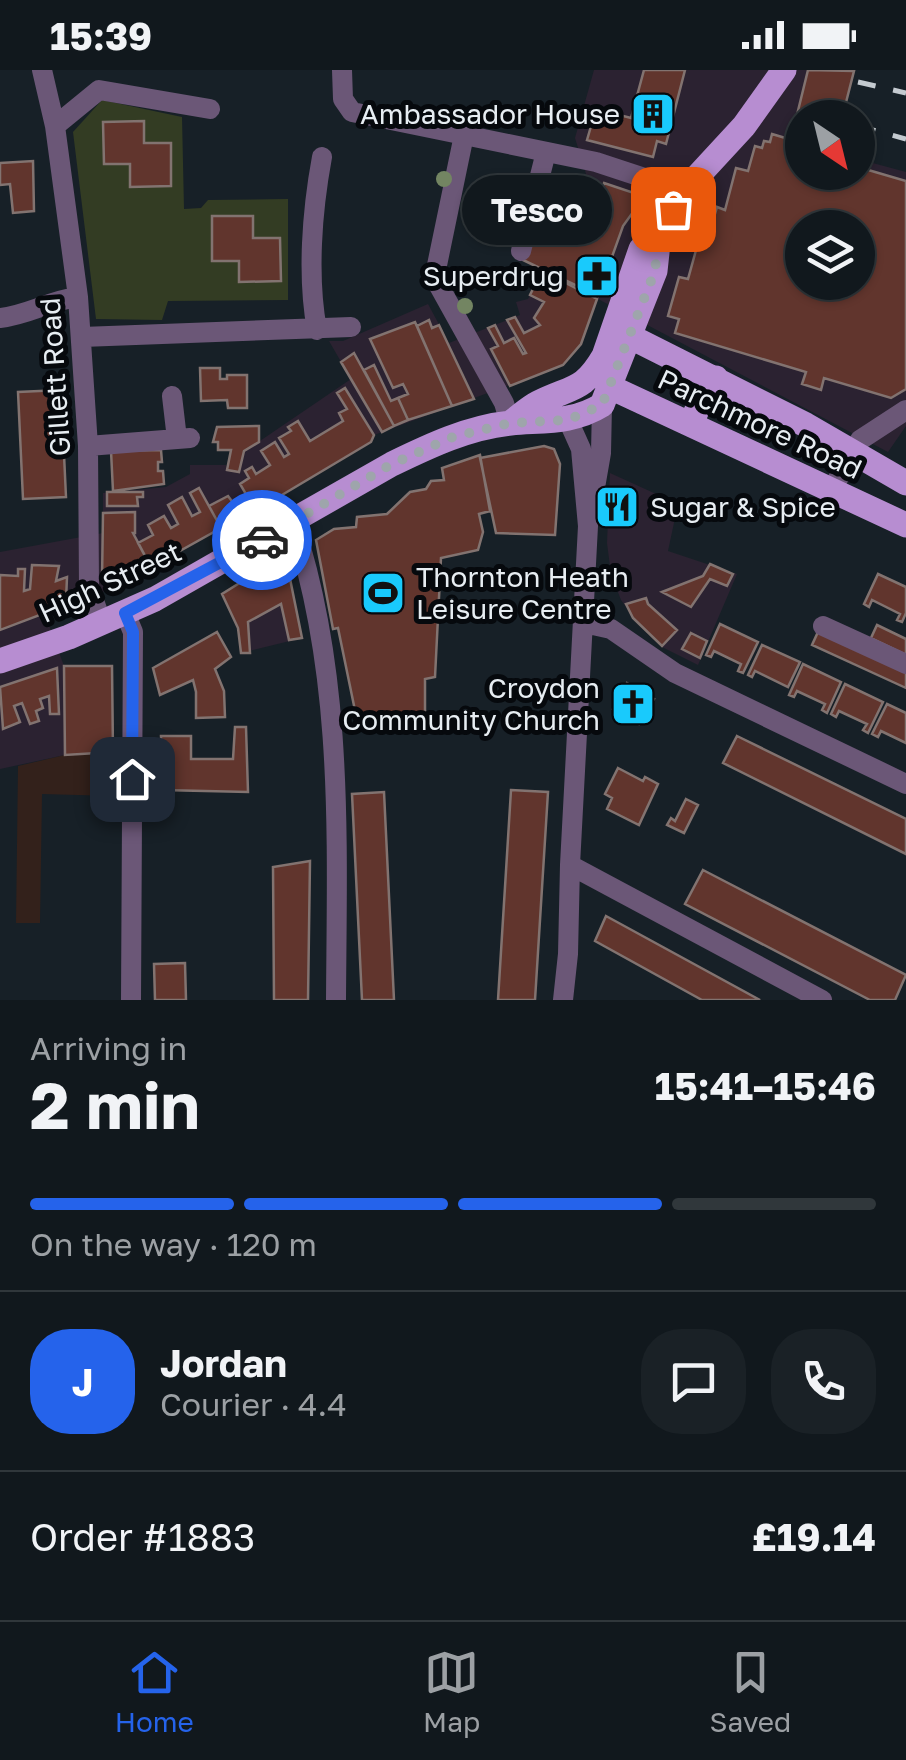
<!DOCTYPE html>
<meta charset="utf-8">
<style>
body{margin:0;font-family:"Golos Text",sans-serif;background:#1a2126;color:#f1f3f6;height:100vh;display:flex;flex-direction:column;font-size:38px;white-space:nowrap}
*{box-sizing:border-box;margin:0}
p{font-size:32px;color:#9ca0a4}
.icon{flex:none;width:55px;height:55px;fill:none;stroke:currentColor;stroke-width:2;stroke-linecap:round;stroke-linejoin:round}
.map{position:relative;height:930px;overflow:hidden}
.panel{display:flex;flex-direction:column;background:#11181d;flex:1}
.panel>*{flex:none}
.needle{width:65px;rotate:145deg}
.fabs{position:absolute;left:785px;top:30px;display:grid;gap:20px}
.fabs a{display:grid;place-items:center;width:90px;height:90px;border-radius:50%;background:#11181d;box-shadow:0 2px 8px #0004,0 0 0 2px #30373b;font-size:50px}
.pin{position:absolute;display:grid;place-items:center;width:85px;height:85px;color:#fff;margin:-42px;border-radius:20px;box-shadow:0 5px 15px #0006}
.courier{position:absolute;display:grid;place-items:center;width:100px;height:100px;margin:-50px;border:8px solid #2563eb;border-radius:50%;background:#fff;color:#222;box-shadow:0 2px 12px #0007}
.bubble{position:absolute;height:70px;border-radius:35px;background:#11181d;box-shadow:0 2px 8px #0004,0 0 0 2px #30373b;font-size:32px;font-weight:700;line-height:70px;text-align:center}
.overview em{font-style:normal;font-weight:700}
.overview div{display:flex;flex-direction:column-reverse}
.overview{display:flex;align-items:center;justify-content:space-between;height:170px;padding:0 30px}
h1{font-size:65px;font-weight:700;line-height:75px}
.bar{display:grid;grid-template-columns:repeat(4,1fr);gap:15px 10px;align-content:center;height:120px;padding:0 30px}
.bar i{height:12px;border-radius:8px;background:#30373b}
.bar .current{background:#2563eb}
.bar p{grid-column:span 4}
.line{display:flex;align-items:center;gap:25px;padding:0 30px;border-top:2px solid #30373b}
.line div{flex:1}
.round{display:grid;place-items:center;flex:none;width:105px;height:105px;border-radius:40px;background:#1a2126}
.status{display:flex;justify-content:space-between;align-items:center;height:70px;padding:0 50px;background:#11181d;direction:ltr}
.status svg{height:28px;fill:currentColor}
.tab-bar{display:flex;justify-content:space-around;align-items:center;height:140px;border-top:2px solid #30373b;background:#11181d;font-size:28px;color:#9ca0a4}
.tab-bar a{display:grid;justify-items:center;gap:5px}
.tab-bar .current{color:#2563eb}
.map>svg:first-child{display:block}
</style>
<div class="status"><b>15:39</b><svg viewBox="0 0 49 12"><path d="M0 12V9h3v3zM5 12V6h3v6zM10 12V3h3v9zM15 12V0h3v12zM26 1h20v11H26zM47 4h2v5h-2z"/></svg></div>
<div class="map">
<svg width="906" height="930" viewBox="0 0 906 930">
<rect width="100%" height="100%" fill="#172027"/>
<path fill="#2b2231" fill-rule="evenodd" d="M594 0H854L842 47 802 48V102H858V89L906 102V356L888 382 598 229 581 274 563 295 374 365 371 372 260 438 114 517 46 547 64 596 65 685 0 699V482L103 463V423L166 417 190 404V395H226L227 400 239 403 245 381 351 309 329 271H343L428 234 449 273 520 245 516 232 528 229 542 200 514 186 525 146 562 161 586 104 575 68ZM802 158H858V212H802Z
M610 403 678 434 668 481 737 504 698 595 662 577 641 557 621 530 611 504 607 473Z
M281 487 286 489 302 568 241 583 238 558 222 524Z"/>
<path fill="#33211b" d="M113 682V726L42 724 40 853H16L18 696 65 685Z"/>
<path fill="#333c23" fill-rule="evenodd" d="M102 30 182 47 184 139 201 138 208 130 288 129V230L168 231 162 250 96 249 73 62ZM144 51V73H171V116L130 117V94H104V52ZM212 146H252L253 168H280V211L239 191Z"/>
<path fill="#61352d" stroke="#827370" stroke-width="2.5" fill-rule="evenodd" d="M644 0H685L666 74 657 71 653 87 587 70 596 39 631 48Z
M808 0 854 1 842 48 796 49Z
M144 51V73H171V116L130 117V94H104L103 52Z
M772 64 802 73V102H858V97L906 111V319L891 328 824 308 821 320 802 314 806 302 675 263 679 249 668 246 679 207 688 209 698 173 706 175 717 137 725 140 736 98 748 101 755 76 762 78 764 71 770 72ZM802 158H858V212H802Z
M33 91 34 141 13 143 10 114 0 115V93Z
M604 113 637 124 641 131 623 156 598 226 523 190 534 150 562 162 577 127 596 135Z
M212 146H253V168H280L281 211 239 212V191H212Z
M542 201 597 229 581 274 563 295 510 316 491 279 498 276 488 258 495 255 504 273 514 268 523 284 526 283 507 250 515 247 524 263 540 255 534 248 544 232 530 225Z
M429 250 432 258 439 255 474 329 452 336 417 256Z
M415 252 452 336 408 350 398 328 408 324 403 314 393 318 370 269Z
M354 283 394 356 382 362 341 292Z
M374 295 391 331 398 328 408 350 394 356 364 300Z
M200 298H220V309H227V305H247V338H228L227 330 201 331Z
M345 318 374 365 371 372 260 438H254L240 414 249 408 245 401 252 397 256 404 270 395 261 381 275 372 284 387 289 384 279 368 291 361 288 357 298 351 310 371 343 351 339 343 347 339 337 323Z
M61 320 66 427 23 429 18 322Z
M259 356V372L244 381 239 402 227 400 231 380H218V372H213L217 357Z
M544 376 554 379 560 394 555 465 496 463 480 388Z
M161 380 162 392H158V401H163L164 414 113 421 111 381Z
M480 385 490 441 479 444 483 462 478 480 441 488 435 607 425 609V642L358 655 338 558 333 559 316 470 334 459 356 457 357 447 387 444 410 422 426 419 431 411 444 410 442 398Z
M199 418 221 458 151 497 138 473 153 465 148 455 164 446 171 458 178 454 168 435 182 427 192 446 200 442 190 423Z
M107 422H143V427H137L138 436H107Z
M228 426 243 446 221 458 209 436Z
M135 442V463H133L151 497 114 517 102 510 103 443Z
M281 487 286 489 302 568 289 570 281 534 248 552 250 583H241L238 558 222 524Z
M710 494 733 504 727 516 710 509 691 537 662 522 703 506Z
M32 495 59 496 56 511 67 507 66 531 61 537 0 560V505L18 506V499H25L24 521 30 519Z
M878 504 906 517V543L902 552 897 550 900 544 872 530 869 537 864 534Z
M646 528 648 534 677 560 662 576 633 548 626 534Z
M720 554 758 572 743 603 738 601 741 594 714 581 711 587 706 585Z
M877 555 906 569V585L871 568Z
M217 562 231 587 215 599 224 621 225 647 196 648V622L193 610 160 625 153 598Z
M818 562 906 602V618L812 575Z
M691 563 707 571 700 588 682 579Z
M762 575 800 592 788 617 755 601 752 607 748 605Z
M803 594 841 612 827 643 822 640 825 634 797 621 794 627 789 625Z
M64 596H112L113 682 65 685Z
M57 598 59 644H50L49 626 40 629 43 638 36 641 39 651 30 654 22 633 14 636 20 652 3 659 0 617Z
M627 613 654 629 639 654 613 639Z
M845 614 883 632 868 663 863 660 867 654 839 641 836 647 831 644Z
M887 634 906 643V673L881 661 878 667 872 664Z
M235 657H246L248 722 162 720 161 666H191V689H233Z
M737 666 906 749V784L723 693Z
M618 698 643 711 645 707 658 714 639 755 607 739 612 728 605 724Z
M511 720 548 722 535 930H498Z
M384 722 394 930H362L352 724Z
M686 729 698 735 684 763 667 755 671 748 675 751Z
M310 791 308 930H274L273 797Z
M703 800 906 905 895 930H870L685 834Z
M606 846 760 930H702L595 871Z
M185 893 186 930H155L154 894Z"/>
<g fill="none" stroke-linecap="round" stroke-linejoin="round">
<path stroke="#6b5777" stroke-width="20" d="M42 0 55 56 78 227 88 376 89 516 102 554
M342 0 343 29 352 42 596 92 684 121
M55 56 99 20 210 39
M464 65 436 200 439 216 504 333 510 353
M521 181 546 82
M0 248C28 245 51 230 78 227
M317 260C307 206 312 141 322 87
M82 267 351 257
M172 326 177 369
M88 376 190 368
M831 421 860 370 906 340
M593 429 601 383 602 335
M293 452C344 606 337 770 336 930
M125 543 133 562 131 930
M584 553 611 559 675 603 906 714
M823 556 906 594
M570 795 822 930
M563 930 568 884 570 795 588 456 581 379 568 350"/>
<path stroke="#b78dd1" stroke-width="25" d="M617 260 806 355 906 413
M602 306 610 317 906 455
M510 353C519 347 528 338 538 333 572 316 583 322 604 286L641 179 659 164 684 121 744 56 784 0
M691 353 708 316 716 308
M0 591 69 567 155 529 392 394C429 376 469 357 511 353 544 350 573 353 602 335L655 201 659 164"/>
<path stroke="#c4cad0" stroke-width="5" stroke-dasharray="18 18" stroke-linecap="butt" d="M858 12 906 23
M858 56 906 69"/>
</g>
<g fill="#738562">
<circle cx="444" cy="109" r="8"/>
<circle cx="465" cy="236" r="8"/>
</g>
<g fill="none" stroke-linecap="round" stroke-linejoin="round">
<path stroke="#9ea5ab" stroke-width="10" stroke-dasharray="0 18" d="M262 470 392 394 453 367 510 353 568 350 602 335 655 201 659 164 673 139"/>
<path stroke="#2563eb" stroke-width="12" d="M132 709 133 562 125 543 262 470"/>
</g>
<defs>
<symbol id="building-square" viewBox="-11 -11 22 22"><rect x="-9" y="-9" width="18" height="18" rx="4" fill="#19cafc" stroke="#06090d"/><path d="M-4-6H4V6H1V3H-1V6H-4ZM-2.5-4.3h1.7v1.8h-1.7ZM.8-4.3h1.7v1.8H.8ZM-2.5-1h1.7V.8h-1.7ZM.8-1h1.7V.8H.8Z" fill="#111"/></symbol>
<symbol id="pharmacy-square" viewBox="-11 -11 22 22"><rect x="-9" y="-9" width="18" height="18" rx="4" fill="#19cafc" stroke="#06090d"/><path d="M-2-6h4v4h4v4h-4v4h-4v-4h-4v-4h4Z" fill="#111"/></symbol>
<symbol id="restaurant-square" viewBox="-11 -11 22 22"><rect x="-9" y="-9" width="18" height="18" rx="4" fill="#19cafc" stroke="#06090d"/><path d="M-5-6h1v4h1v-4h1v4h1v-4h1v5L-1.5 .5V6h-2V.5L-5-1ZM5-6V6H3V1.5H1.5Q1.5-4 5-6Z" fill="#111"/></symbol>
<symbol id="stadium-square" viewBox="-11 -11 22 22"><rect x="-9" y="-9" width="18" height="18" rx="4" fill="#19cafc" stroke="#06090d"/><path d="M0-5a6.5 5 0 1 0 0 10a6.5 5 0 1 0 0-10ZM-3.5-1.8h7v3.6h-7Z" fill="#111"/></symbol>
<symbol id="church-square" viewBox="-11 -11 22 22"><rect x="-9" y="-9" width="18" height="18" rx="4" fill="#19cafc" stroke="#06090d"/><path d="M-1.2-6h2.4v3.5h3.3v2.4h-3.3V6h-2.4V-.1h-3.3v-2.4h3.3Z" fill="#111"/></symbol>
</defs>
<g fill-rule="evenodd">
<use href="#building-square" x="628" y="19" width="50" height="50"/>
<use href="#pharmacy-square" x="572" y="181" width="50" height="50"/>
<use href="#restaurant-square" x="592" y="412" width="50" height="50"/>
<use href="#stadium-square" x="358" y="498" width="50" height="50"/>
<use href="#church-square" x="608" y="609" width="50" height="50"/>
</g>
<g text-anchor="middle" stroke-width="10" stroke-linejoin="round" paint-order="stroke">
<g font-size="28" fill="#e7edf2" stroke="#06090d" text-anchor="end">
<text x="620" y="54">Ambassador House</text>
<text x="564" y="216">Superdrug</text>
<text x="650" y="447" text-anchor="start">Sugar &amp; Spice</text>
<text x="416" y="517" text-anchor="start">Thornton Heath<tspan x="416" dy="32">Leisure Centre</tspan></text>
<text x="600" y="628">Croydon<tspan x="600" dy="32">Community Church</tspan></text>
</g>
<g font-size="28" fill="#e7edf2" stroke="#06090d">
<text transform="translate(55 307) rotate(-94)" y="10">Gillett Road</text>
<text transform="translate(760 354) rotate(25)" y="10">Parchmore Road</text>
<text transform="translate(110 512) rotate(-25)" y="10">High Street</text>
</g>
</g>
</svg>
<div class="fabs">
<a><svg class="needle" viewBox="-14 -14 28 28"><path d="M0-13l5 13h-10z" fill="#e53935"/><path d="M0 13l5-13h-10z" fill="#9ca0a4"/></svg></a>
<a><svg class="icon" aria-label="layers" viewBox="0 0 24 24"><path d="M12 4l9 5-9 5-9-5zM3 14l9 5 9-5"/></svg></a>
</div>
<div class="pin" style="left:673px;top:139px;background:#ea580c"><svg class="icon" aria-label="bag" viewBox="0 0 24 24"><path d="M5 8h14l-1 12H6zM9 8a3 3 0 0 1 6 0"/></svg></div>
<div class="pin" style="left:132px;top:709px;background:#1f2937"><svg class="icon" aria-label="home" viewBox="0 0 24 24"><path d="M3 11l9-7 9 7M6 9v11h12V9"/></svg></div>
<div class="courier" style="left:262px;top:470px"><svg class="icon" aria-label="car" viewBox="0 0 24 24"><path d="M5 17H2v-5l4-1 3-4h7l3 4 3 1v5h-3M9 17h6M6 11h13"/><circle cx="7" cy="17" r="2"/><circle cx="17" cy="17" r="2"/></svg></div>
<div class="bubble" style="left:462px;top:105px;width:150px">Tesco</div>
</div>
<section class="panel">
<div class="overview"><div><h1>2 min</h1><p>Arriving in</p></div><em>15:41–15:46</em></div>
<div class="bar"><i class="current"></i><i class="current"></i><i class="current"></i><i></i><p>On the way · 120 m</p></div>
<div class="line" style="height:180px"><b class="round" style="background:#2563eb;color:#fff">J</b><div><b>Jordan</b><p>Courier · 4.4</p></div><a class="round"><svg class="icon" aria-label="chat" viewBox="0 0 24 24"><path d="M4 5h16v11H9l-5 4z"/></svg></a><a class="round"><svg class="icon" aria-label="phone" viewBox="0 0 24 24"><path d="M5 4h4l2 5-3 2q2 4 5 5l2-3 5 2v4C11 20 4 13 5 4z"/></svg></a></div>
<div class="line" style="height:130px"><div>Order #1883</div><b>£19.14</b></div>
</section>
<nav class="tab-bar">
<a class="current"><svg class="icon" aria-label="home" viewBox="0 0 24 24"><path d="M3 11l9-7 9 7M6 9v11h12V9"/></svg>Home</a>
<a><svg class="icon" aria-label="map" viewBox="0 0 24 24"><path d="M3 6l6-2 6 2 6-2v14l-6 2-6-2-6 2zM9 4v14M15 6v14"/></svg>Map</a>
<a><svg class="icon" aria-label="saved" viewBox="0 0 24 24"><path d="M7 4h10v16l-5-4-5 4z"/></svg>Saved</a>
</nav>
